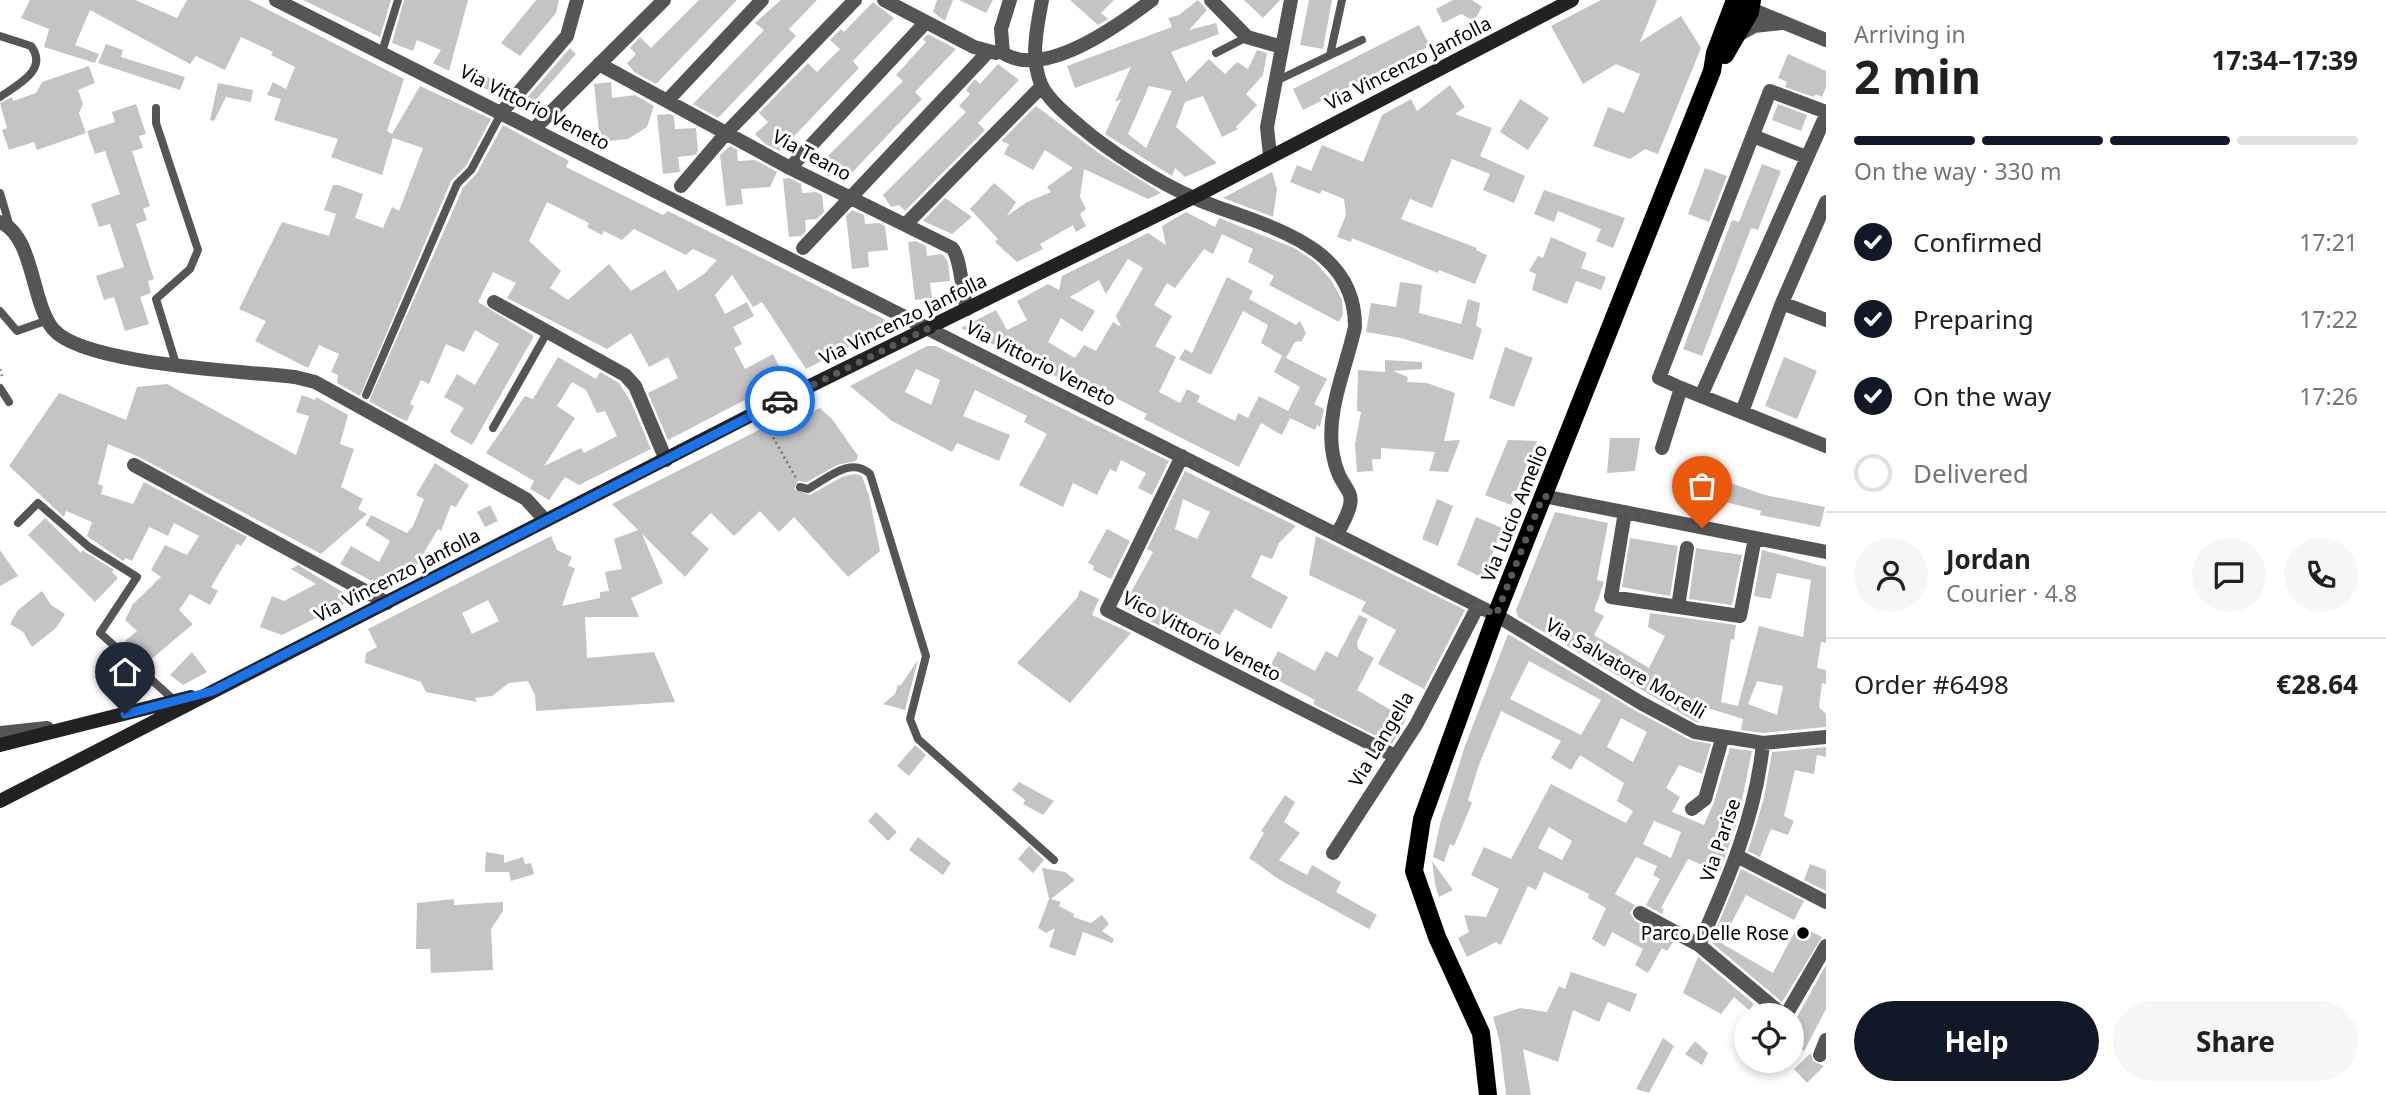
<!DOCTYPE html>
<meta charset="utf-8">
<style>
body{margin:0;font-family:"Noto Sans",sans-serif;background:#f6f6f6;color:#202124;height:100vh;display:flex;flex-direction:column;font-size:26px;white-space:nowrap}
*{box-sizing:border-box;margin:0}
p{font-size:23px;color:#757577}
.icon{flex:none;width:38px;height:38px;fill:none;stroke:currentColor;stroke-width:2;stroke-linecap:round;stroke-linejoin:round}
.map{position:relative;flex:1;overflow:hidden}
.details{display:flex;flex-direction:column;background:#fff;width:560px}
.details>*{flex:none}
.fabs{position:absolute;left:1734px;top:1003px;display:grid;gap:14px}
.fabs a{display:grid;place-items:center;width:70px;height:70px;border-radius:50%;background:#fff;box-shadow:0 4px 10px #0003;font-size:35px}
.pin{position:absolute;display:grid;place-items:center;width:60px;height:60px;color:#fff;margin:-72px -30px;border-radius:50% 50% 50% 0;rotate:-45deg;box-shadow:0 0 7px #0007}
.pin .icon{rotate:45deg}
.courier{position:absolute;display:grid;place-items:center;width:70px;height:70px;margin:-35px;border:5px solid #1a73e8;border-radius:50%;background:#fff;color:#222;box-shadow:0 2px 9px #0007}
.summary em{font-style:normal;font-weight:700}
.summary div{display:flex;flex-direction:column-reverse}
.summary{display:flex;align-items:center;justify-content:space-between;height:119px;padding:0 28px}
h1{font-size:46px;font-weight:700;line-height:52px}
.bar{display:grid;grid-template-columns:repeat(4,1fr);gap:10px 7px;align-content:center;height:84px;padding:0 28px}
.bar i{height:9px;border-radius:5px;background:#e0e0e0}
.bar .current{background:#111827}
.bar p{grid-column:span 4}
.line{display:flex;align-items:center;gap:18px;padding:0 28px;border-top:2px solid #e0e0e0}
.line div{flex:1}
.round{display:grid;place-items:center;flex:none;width:74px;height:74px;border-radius:37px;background:#f6f6f6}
ol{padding:0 28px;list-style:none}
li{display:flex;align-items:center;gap:21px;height:77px}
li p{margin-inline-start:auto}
li .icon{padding:7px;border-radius:50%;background:#111827;color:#fff;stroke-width:4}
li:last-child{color:#757577}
li i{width:38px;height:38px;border:4px solid #e0e0e0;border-radius:50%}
.cta{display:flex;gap:14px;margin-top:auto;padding:14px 28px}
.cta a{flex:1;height:80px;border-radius:42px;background:#111827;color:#fff;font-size:28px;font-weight:700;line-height:80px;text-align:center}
.cta a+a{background:#f6f6f6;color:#202124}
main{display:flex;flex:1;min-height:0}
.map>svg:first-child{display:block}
</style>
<main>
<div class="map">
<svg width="1826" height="1095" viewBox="0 0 1826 1095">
<rect width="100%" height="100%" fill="#fff"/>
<path fill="#c4c4c4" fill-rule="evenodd" d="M30 0H135L177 18 187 0H249L404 79 387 131 392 134 420 86 491 119 466 166 451 181 360 396 337 383 338 375 331 372 339 354 319 345 308 368 255 341 266 321 239 309 282 222 329 236 336 214 324 210 333 185H338L363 194 355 218 383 228 392 207 399 211 423 148 393 138 382 175 331 157 338 139 274 120 281 99 267 95 273 82 286 89 295 67 271 55 273 52 241 37 225 70 196 56 190 64 90 10 75 45 99 54 95 63 44 47 49 29 21 18Z
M303 0H391L380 37Z
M404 0H468L449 71 433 63 441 50 417 40 413 51 392 43Z
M536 0H559L556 13 520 56 501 43Z
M699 0H737L656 84 634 72 627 63 636 54 630 48 640 37 651 48Z
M781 0H817L789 29 796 36 718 118 693 104 764 30 755 23Z
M937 0H953L945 21 933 12Z
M959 0H993L986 13Z
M1070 0H1114L1101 13 1108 19 1098 25Z
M1198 0 1207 10 1189 30 1216 23 1219 34 1171 52 1186 82 1209 59 1225 74 1237 62 1248 69 1257 50 1267 53 1263 75 1246 94 1257 105 1236 127 1238 129 1222 137 1203 96 1185 102 1176 127 1217 163 1185 177 1175 168 1172 176 1105 134 1121 99 1115 102 1131 67 1075 88 1067 66 1172 27 1168 18 1179 15ZM1149 86 1172 91 1146 148 1128 134Z
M1244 0H1280L1263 18Z
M1309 0H1332L1323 49 1300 45Z
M1453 0H1472L1482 7 1474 21 1461 14 1443 23 1436 9Z
M1601 0H1657L1640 42 1681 16 1701 48 1658 154 1645 149 1630 159 1593 146 1608 107 1624 113 1640 74 1616 64 1583 84 1551 26Z
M873 2 894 18 853 61 859 68 780 151 764 143 755 134 768 122 759 113 808 63 817 72 840 49 830 40 841 29 844 32Z
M1419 25 1430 46 1303 110 1293 89Z
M928 34 956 49 915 92 922 99 844 181 836 174 828 176 818 166 903 81 896 75 926 42 923 39Z
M106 44 123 50 121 57 185 77 180 90 98 63Z
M570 48 576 54 526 111 519 107Z
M1788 54 1826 71V87L1822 97 1816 94 1814 97 1785 87 1787 82 1778 78Z
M998 64 1019 80 978 123 985 130 905 211 899 205 891 207 883 195 966 112 959 106 970 94 966 90 975 79 980 84Z
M89 66 95 83 78 90 83 104 79 113 86 133 37 150 34 142 9 150 2 130 7 128 0 103 12 97 13 101 36 93 42 82Z
M473 70 510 88 502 97 468 80Z
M611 82 612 98 635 95 654 106 647 127 628 139 600 142 594 84Z
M218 83 253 90 251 102 226 97 214 121 210 120Z
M1450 85 1465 107 1455 114 1492 128 1480 156 1525 176 1514 203 1483 190 1490 174 1452 159 1432 208 1410 199 1401 219 1477 248 1476 250 1487 255 1475 284 1439 270 1438 273 1352 238 1351 242 1337 237 1346 215 1344 199 1322 190 1320 194 1290 182 1297 165 1311 171 1322 145 1363 162 1382 115 1411 99 1417 111Z
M1520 99 1549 118 1528 150 1500 132Z
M136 104 146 134 139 136 143 148 132 151 150 206 143 209 147 220 136 224 154 279 148 281 151 293 140 297 149 324 125 331 114 297 104 300 96 276 124 267 110 224 99 227 91 204 120 194 105 151 95 154 87 131 115 122 112 112Z
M1778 104 1807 115 1801 131 1772 120Z
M1036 106 1100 154 1161 193 1148 199 1084 169 1080 197 1086 209 1080 214 1086 226 1076 232 1073 225 1040 244 1043 249 1017 262 995 242 998 239 970 209 994 183 1016 202 1007 216 1027 202 1051 192 1047 187 1073 168 1045 150 1033 170 1004 154 1009 144 1001 141Z
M670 114 674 116 675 129 696 128 698 151 695 155 678 157 680 172 663 174 657 115Z
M503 125 569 161 566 167 663 215 668 211 894 324 806 369 762 302 753 307 732 275 715 295 725 314 747 302 754 316 733 327 742 344 734 348 745 369 773 354 784 376 783 380 668 440 648 393 678 378 668 357 649 367 631 333 607 349 507 298 516 283 493 272 478 302 534 336 472 445 452 434 450 431 464 408 444 397 457 374 475 385 499 344 475 330 464 352 446 344 429 384 421 380 410 404 414 406 407 421 399 418 369 401 463 188 477 173ZM547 202 589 223 587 227 602 235 604 231 622 240 634 229 686 255 693 249 717 260 704 274 678 291 665 270 631 291 609 264 568 300 550 288 561 271 529 241Z
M730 146 737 150 738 161 755 160 777 172 770 187 741 189 743 204 726 206 720 155Z
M1762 164 1781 171 1758 230 1751 228 1702 356 1683 349 1732 220 1739 222Z
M1705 168 1727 176 1709 222 1688 214Z
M1272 172 1277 189 1273 217 1223 198Z
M789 178 801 184 802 193 816 192 822 195 824 212 817 219 805 220 806 231 801 236 789 237 783 179Z
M1544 190 1625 218 1613 248 1596 241 1601 229 1558 211 1554 222 1534 214Z
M945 198 972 217 952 234 923 221Z
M852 210 864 215 865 224 879 223 885 226 888 250 868 252 869 267 852 269 846 216Z
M1186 212 1215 227 1219 218 1294 248 1315 262 1331 280 1342 300 1343 314 1339 322 1269 285 1274 276 1248 262 1253 249 1222 234 1213 254 1204 249 1175 288 1167 283 1154 305 1172 316 1155 346 1176 357 1159 392 1180 403 1187 389 1200 396 1197 402 1235 421 1238 413 1248 418 1259 396 1288 411 1300 387 1274 372 1282 356 1327 379 1314 404 1324 409 1320 427 1317 425 1315 430 1290 418 1282 435 1261 423 1239 467 1144 419 1147 414 1106 393 1103 400 961 328 996 310 1007 330 1027 320 1017 301 1048 284 1059 290 1062 276 1148 233 1166 245 1162 226ZM1128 259 1143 268 1116 316 1121 327 1113 322 1096 351 1084 345 1075 358 1048 342 1061 318 1082 332 1095 311 1070 297 1099 280 1106 294Z
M1551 237 1587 253 1581 268 1606 277 1601 290 1576 281 1567 304 1532 290 1536 274 1529 271 1538 256 1543 258Z
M916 241 926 246 927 256 942 254 948 262 950 281 930 283 932 298 915 300 908 242Z
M1227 277 1253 291 1249 299 1296 325 1300 321 1306 333 1302 341 1295 342 1286 358 1261 343 1268 325 1243 311 1211 375 1179 359 1185 349 1192 353Z
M1400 282 1422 285 1419 313 1461 324 1468 299 1480 303 1476 326 1482 329 1473 360 1401 338 1366 332 1371 303 1396 307Z
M927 346H936L1169 461 1152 495 1138 488 1146 473 1121 460 1116 472 1110 469 1097 495 1073 483 1063 507 1019 485 1047 434 1024 422 1027 416 975 390 963 416 1010 435 999 461 957 443 952 452 892 421 850 386ZM916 369 940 380 931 405 905 392Z
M1505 347 1533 358 1514 407 1489 398Z
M558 357 596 379 600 372 619 383 631 402 651 449 579 485 565 477 549 500 530 489 534 481 486 453 525 396 533 399ZM572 382 586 390 597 413 605 411 617 436 584 453 581 448 544 466 575 418 557 406Z
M1784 357 1817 371 1797 419 1765 406Z
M1385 360 1422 362V369L1393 371 1408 377 1407 382 1427 383 1455 393 1444 441 1460 440 1448 472 1429 471 1435 452 1381 448V459H1372L1373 471 1357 472 1355 444 1361 412 1357 411 1358 370 1385 372Z
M167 384 296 455 309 416 296 412 302 395 315 400 316 397 348 415 340 444 354 449 341 487 363 499 358 509 367 514 321 554 139 457 108 444 98 484 103 486 101 494 133 504 144 482 247 537 241 546 237 544 211 587 218 591 210 605 190 594 179 610 193 624 148 662 125 641 137 631 125 620 133 604 161 577 151 570 165 545 187 555 199 536 174 523 168 536 149 527 132 561 126 558 123 561 87 536 92 522 66 511 64 517 9 466 59 393 126 420 137 387Z
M807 406 811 413 820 408 832 419 858 456 856 461 837 465 807 482 798 481 794 489 810 495 842 477 855 474 862 476 869 496 880 551 848 577 794 517 779 532 760 511 734 536 711 513 691 533 709 549 685 577 642 534 663 583 631 598 639 617H585L587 658 654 652 675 702 536 711 535 695 528 681 509 683 492 696 475 698 477 702 426 692 421 682 365 663 366 653 377 647 368 629 551 536 557 550 572 557 568 566 575 568 562 606 600 598V592L609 591 605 572 622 569 614 539 638 530 612 504ZM488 600 499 621 472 634 462 613Z
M1610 438H1640L1635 471 1607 473Z
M1508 440 1537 441 1511 505 1485 495Z
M435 463 469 485 456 507 451 505 441 531 438 529 416 566 381 586 340 564 351 546 379 562 390 541 365 525 371 515 407 533 413 526 424 499 416 495Z
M1185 471 1296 526 1279 543 1272 559 1261 555 1251 577 1288 597 1271 629 1235 609 1220 635 1175 612 1166 629 1123 607 1153 552 1147 549ZM1183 499 1210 512 1197 539 1175 529Z
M1707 475 1765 495 1825 507 1820 527 1760 515 1761 511 1701 496Z
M1437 499 1453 506 1438 546 1422 539Z
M490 505 498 521 485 527 477 512Z
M1555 512 1608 523 1597 580 1604 582 1594 611 1604 616 1594 635 1649 668 1665 636 1648 627 1650 613 1736 625 1734 640 1731 639 1721 702 1738 706 1759 626 1803 637 1811 580 1777 573 1771 599 1754 596 1762 550 1826 567V643L1821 642 1817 668 1826 670V684L1822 683 1819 707 1826 714V727L1763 733 1741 730 1743 719 1704 707 1698 723 1518 617 1516 610ZM1757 681 1783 686 1777 715 1748 704Z
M1476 517 1502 528 1483 578 1457 565Z
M45 518 81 553 82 550 114 570 112 572 118 578 95 602 28 535Z
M1107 529 1130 541 1111 579 1093 570 1094 566 1088 563Z
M1316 536 1465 610 1424 689 1378 664 1396 630 1361 611 1366 602 1309 575Z
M1630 538 1678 546 1670 596 1622 587Z
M1696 548 1742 555 1732 605 1689 599Z
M0 550 18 576 0 586Z
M298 565 354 599 282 635 260 627 272 596 284 601 316 584 291 569Z
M1080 590 1099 599 1092 615 1131 633 1070 703 1017 663 1077 598Z
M42 591 51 605 65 614 56 628 32 647 23 632 10 624 18 610Z
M1359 615 1368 619 1357 642 1358 649 1374 658 1357 690 1406 719 1392 744 1313 704 1315 700 1266 674 1278 651 1315 671 1326 651 1337 657Z
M1508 634 1636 711 1690 740 1711 744 1702 774 1679 765 1666 788 1680 797 1672 812 1704 825 1714 802 1730 748 1752 751 1738 819 1720 872 1688 859 1661 908 1664 909 1662 914 1646 905 1660 879 1653 875 1657 866 1636 857 1615 894 1635 905 1630 913 1635 921 1673 942 1667 951 1662 948 1648 973 1635 965 1643 949 1612 932 1605 947 1592 939 1606 908 1588 898 1589 894 1544 872 1536 890 1528 886 1501 945 1496 942 1467 957 1458 938 1469 932 1464 915 1486 917 1499 889 1471 875 1484 847 1511 859 1551 784 1626 823 1633 811 1617 801 1624 783 1580 755 1571 770 1551 758 1561 741 1501 711 1479 765 1468 800 1472 803 1454 846 1450 844 1444 862 1433 857 1440 824 1465 746ZM1529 661 1601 700 1581 735 1510 699ZM1621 718 1647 732 1633 762 1607 747ZM1654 821 1681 832 1671 858 1643 844ZM1549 827 1572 841 1562 860 1538 848Z
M192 652 207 672 183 685 170 675Z
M918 660 905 710 883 704 895 694 898 685H901Z
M915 745 926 755 909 776 897 766Z
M1826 747V757L1817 755 1814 774 1795 770 1784 816 1794 821 1788 835 1771 829 1760 857 1748 851 1764 798 1772 752Z
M1019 782 1054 801 1043 815 1023 804 1025 800 1012 790Z
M1285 795 1295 802 1284 822 1300 833 1279 860 1307 875 1312 865 1341 882 1336 892 1377 915 1369 929 1280 880 1249 858 1264 833 1261 831Z
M876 812 897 832 888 841 868 821Z
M918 837 951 863 943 875 909 850Z
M1029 846 1044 860 1033 873 1018 859Z
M486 852 504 855V863L523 857 525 864 531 863 534 874 511 881 509 872H485Z
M1432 861 1453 890 1439 897 1435 884Z
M1810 864 1826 870V891L1804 880Z
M1042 868 1065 872 1075 880 1051 899 1061 902 1059 906 1074 914 1073 917 1091 923 1102 915 1109 924 1102 931 1114 939 1112 943 1083 932 1075 956 1049 947 1055 928 1046 933 1038 928 1049 899Z
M1741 869 1804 901 1794 920 1746 895 1721 943 1773 973 1798 925 1822 937 1782 1002 1711 942Z
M454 899V905L503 902V911L491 929 493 970 431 973 430 949H416L417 903Z
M1698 957 1754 1004 1749 1010 1734 997 1721 1014 1683 993Z
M1826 965V1009L1804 1051 1792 1045V1026Z
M1571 972 1637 994 1630 1012 1608 1002 1599 1022 1573 1010 1558 1062 1523 1049 1531 1095H1506L1500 1043 1493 1017 1520 1008 1547 1012 1559 986 1565 989Z
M1663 1038 1674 1046 1649 1093 1636 1089Z
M1695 1041 1708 1053 1702 1065 1685 1054Z
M1811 1053 1813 1061 1824 1066 1807 1083 1794 1069Z"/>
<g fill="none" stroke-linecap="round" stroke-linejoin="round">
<path stroke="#777" stroke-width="2.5" stroke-dasharray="2 3.5" stroke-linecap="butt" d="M0 369 2 376
M765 423 796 478"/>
<path stroke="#555" stroke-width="8" d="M0 36 31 46C49 70 17 85 0 97
M382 52 398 0
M1216 53 1247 37
M1330 55 1342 0
M1276 81 1362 40
M156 108V123L198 250 190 269 156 299 176 364
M0 193 10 227
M0 311 17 331 48 320
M0 388 9 402
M366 395 457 184 471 170 502 112
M493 428 548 331
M800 487 808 489C828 478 851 456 870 474L926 656 910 719 918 739 1054 860
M18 523 38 503 89 547 137 577 100 633 175 701"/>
<path stroke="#555" stroke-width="14" d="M276 0 1496 615 1641 703 1695 732 1763 743 1826 737
M884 0 974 47 996 53
M1010 0 1001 29 1003 53C1044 80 1119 25 1152 0
M1042 0C1037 27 1030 57 1041 84 1048 100 1068 116 1081 127 1109 151 1159 183 1194 198 1257 225 1356 240 1355 327 1346 369 1325 412 1333 455 1341 500 1366 483 1337 534
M1211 0 1247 37 1282 47
M1746 2 1751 9 1826 40
M1734 37 1754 26 1781 23
M599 64 790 168 952 248C961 258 962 293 967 309
M667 101 762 0
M502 112 567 36 577 0
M535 128 664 0
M1753 136 1806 157
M1270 156 1267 127 1291 0
M790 168 926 22
M681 186 728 131 855 0
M0 222C34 236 31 302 53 329 83 365 244 371 295 377L315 382 526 499 545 520
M906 224 1042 86
M803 248 988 52
M494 302 625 375 635 386 666 460
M1782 303 1826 202
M1681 388 1659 378 1770 91 1826 112
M1701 396 1826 115
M1742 412 1782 303 1826 320
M1662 448 1681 388 1826 446
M1182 456 1107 610 1395 756
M134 465 387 603
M1543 496 1826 552
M1625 512 1611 597 1740 616 1755 538
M1678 607 1687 548
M1692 809 1705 799 1722 739
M1333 853 1416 725 1478 606
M1737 856 1826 902
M1640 913 1699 945 1783 1015
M1699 945C1728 880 1756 815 1763 743
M1786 1015 1826 946
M1820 1055 1826 1040"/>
<path stroke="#555" stroke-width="14" d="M0 733 47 728"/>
<path stroke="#222" stroke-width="14" d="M0 745 191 697
M0 801 759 411 1198 195 1572 0"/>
<path stroke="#000" stroke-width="18" d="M1725 55 1750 12 1752 0
M1488 1095 1481 1033 1437 937 1414 871 1422 819 1496 615 1712 71 1715 53 1735 0"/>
</g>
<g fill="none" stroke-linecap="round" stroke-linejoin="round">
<path stroke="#595959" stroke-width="7" stroke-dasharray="0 12.6" d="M780 401 929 328 1496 615 1543 496 1702 528"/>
<path stroke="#1a73e8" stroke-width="9" d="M125 714 213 691 780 401"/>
</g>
<circle fill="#000" stroke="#fff" stroke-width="2.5" cx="1803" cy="933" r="7"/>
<g text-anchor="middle" stroke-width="6" stroke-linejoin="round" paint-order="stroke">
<g font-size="19" fill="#000" stroke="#fff">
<text transform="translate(1408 63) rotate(-27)" y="7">Via Vincenzo Janfolla</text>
<text transform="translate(535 107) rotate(27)" y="7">Via Vittorio Veneto</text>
<text transform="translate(812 155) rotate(28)" y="7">Via Teano</text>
<text transform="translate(903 319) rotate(-26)" y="7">Via Vincenzo Janfolla</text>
<text transform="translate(1041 363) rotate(27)" y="7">Via Vittorio Veneto</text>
<text transform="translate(1514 513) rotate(-68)" y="7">Via Lucio Amelio</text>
<text transform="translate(397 575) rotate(-27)" y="7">Via Vincenzo Janfolla</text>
<text transform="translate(1202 636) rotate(27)" y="7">Vico Vittorio Veneto</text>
<text transform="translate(1626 668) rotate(30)" y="7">Via Salvatore Morelli</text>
<text transform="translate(1381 739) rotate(-59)" y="7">Via Langella</text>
<text transform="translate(1720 840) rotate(-71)" y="7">Via Parise</text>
</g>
<g font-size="19" fill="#000" stroke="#fff" text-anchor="end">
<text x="1789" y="940">Parco Delle Rose</text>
</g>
</g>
</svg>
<div class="fabs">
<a><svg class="icon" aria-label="locate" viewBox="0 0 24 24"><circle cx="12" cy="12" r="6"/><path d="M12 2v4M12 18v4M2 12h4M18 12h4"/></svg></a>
</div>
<div class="pin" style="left:1702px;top:528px;background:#ea580c"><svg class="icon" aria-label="bag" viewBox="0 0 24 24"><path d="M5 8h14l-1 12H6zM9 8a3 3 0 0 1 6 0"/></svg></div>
<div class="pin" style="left:125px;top:714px;background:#1f2937"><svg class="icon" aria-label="home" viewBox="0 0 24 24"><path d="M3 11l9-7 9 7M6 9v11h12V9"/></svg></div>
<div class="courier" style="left:780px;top:401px"><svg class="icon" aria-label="car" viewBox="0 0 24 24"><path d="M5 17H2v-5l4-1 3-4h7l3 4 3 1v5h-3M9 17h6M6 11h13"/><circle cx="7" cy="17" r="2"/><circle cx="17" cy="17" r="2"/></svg></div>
</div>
<section class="details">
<div class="summary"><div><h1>2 min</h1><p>Arriving in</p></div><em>17:34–17:39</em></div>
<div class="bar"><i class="current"></i><i class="current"></i><i class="current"></i><i></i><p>On the way · 330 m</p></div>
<ol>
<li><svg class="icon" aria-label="check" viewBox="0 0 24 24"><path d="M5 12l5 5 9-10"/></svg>Confirmed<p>17:21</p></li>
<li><svg class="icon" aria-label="check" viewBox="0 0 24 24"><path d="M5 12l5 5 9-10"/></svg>Preparing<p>17:22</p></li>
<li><svg class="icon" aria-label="check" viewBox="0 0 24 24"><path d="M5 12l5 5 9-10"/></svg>On the way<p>17:26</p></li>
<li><i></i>Delivered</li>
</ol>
<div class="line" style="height:126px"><a class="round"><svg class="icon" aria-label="person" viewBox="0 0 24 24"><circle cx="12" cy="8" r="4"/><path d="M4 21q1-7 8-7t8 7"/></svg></a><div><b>Jordan</b><p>Courier · 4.8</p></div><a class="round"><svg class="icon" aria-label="chat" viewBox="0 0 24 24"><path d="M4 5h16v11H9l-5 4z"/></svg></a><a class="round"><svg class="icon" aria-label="phone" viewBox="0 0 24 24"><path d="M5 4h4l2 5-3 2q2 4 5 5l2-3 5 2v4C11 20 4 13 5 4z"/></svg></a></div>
<div class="line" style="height:91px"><div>Order #6498</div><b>€28.64</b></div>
<div class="cta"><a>Help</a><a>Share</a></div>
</section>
</main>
